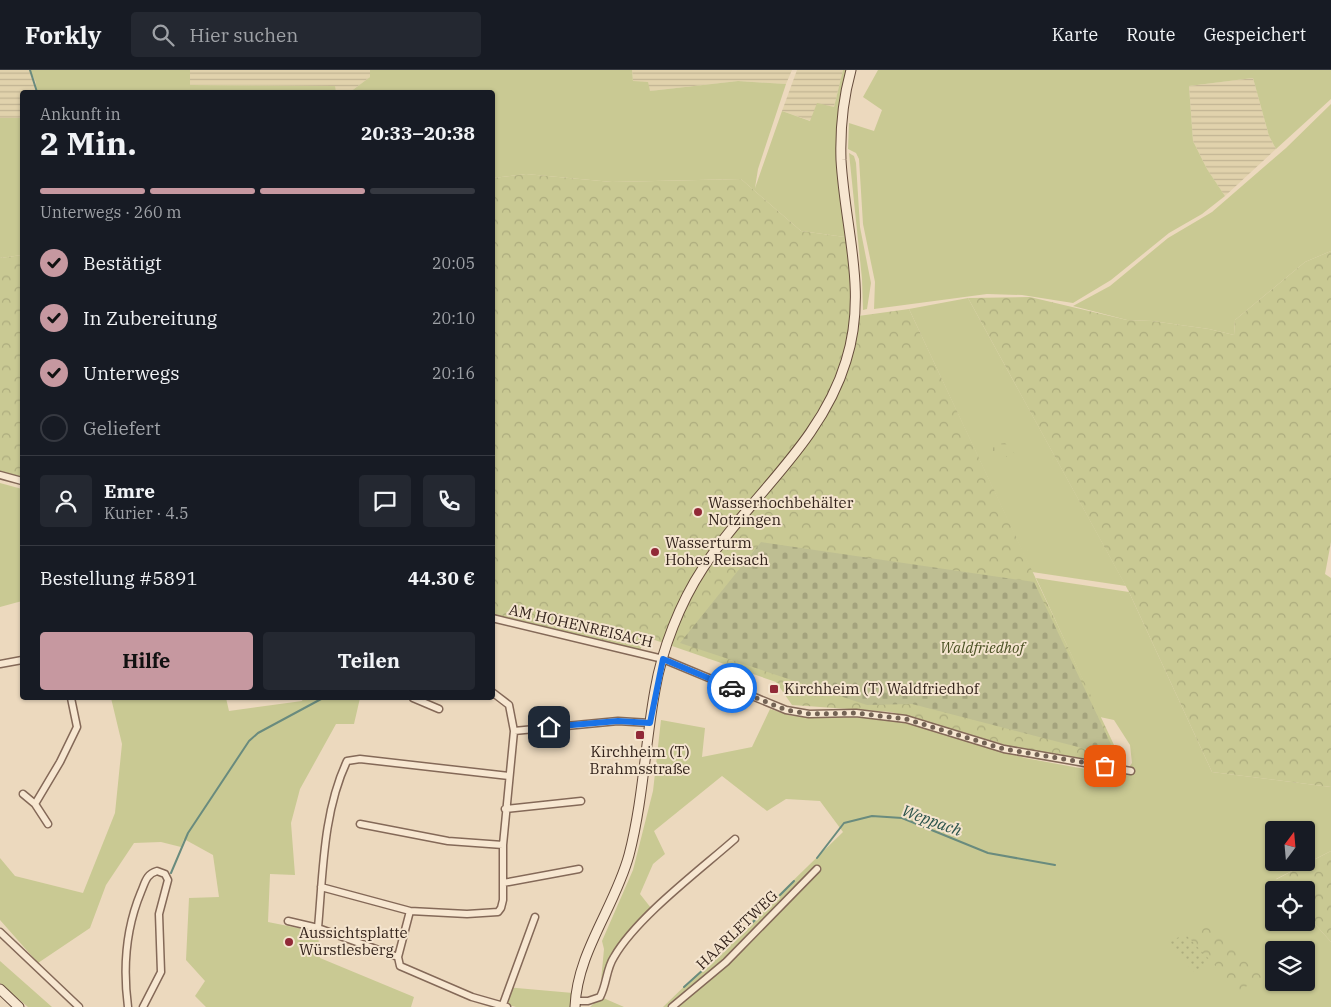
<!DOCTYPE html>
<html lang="de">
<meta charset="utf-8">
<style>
body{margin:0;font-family:"IBM Plex Serif",serif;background:#242831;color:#f1f3f6;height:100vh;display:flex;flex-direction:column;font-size:19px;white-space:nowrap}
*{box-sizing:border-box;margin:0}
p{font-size:16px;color:#9ea1a6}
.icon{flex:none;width:28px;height:28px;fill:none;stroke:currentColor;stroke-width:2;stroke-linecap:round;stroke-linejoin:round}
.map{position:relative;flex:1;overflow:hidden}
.drawer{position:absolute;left:20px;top:20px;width:475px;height:610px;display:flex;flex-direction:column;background:#171b24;border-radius:5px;box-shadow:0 1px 4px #0004}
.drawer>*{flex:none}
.needle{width:32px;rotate:16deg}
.tools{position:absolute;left:1265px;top:751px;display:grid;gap:10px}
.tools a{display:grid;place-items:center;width:50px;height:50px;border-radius:5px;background:#171b24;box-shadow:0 1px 4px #0004;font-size:25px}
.pin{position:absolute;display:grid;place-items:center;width:42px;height:42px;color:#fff;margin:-21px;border-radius:10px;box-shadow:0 2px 8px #0006}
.courier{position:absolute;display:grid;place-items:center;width:50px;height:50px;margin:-25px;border:4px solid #1a73e8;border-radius:50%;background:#fff;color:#222;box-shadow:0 1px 6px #0007}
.head em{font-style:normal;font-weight:700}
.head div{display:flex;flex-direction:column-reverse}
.head{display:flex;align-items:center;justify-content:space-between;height:85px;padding:0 20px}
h1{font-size:32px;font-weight:700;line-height:38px}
.bar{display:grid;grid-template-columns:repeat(4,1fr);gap:8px 5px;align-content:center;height:60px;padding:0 20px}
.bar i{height:6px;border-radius:4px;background:#363941}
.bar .on{background:#c698a0}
.bar p{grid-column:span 4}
.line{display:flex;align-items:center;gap:12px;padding:0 20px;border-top:1px solid #363941}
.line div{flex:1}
.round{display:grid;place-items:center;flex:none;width:52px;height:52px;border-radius:5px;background:#242831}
ol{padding:0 20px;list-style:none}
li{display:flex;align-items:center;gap:15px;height:55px}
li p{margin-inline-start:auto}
li .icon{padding:5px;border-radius:50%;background:#c698a0;color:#111;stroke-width:4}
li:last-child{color:#9ea1a6}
li i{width:28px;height:28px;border:2px solid #363941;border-radius:50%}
.cta{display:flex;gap:10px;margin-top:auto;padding:10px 20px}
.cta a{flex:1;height:58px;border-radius:5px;background:#c698a0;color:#111;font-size:20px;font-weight:700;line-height:58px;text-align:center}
.cta a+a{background:#242831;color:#f1f3f6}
header{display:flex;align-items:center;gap:30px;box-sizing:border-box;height:70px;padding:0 25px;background:#171b24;border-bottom:1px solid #363941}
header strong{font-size:24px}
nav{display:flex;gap:28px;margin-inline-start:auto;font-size:18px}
.search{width:350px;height:45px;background:#242831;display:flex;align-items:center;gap:12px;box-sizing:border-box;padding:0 18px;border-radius:5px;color:#9ea1a6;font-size:19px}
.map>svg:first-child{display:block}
</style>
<header>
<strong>Forkly</strong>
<div class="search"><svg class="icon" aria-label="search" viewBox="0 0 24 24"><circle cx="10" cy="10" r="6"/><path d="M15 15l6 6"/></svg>Hier suchen</div>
<nav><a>Karte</a><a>Route</a><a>Gespeichert</a></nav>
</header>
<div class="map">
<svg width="1331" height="937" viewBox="0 0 1331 937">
<defs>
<pattern id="farmland-rules" width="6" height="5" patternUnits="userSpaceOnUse" patternTransform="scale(1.25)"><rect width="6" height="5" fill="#e1d2ac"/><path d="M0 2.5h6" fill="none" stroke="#c2b493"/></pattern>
<pattern id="forest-crowns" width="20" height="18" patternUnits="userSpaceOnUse" patternTransform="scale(1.25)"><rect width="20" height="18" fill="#c9c993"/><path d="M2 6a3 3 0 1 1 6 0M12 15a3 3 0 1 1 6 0" fill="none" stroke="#adac7e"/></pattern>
<pattern id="wetland-marsh" width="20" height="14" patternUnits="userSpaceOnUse" patternTransform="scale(1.25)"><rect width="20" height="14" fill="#c9c993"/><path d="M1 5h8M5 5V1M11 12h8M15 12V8" fill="none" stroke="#adac7e"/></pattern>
<pattern id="cemetery-stones" width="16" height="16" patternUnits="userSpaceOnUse" patternTransform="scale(1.25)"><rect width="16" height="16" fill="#bebe92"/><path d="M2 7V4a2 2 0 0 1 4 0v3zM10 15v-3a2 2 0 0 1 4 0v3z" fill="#a4a37d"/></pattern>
<pattern id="garden-dots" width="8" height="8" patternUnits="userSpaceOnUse" patternTransform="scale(1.25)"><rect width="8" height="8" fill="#c9c993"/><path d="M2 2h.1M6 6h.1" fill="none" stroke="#adac7e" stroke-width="1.8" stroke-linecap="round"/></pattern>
</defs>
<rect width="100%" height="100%" fill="#ecd9be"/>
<path fill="url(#farmland-rules)" d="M0 0H29L36 12V22H22V48H0Z
M190 0H370V7L350 22H336L334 16 190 15Z
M632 0H792L786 14 738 11 650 21 633 11Z
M797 0H843L834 37 811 51 782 41Z
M1253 8 1269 66 1276 79 1225 126 1207 99 1193 71 1189 16Z"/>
<path fill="#c9c993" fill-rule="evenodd" d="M29 0H190V15L335 16 336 22H36V12Z
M370 0H632L633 11 648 12 650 21 738 11 786 14 758 99 755 118 782 41 810 51 817 33 834 37 843 0H848L839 113 845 167 801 161 741 109 612 112 526 104 493 108 492 22H350L370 7Z
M878 0H1331V29L1276 79 1269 66 1253 8 1189 16 1193 71 1207 99 1225 126 1202 144 1169 163 1111 210 1073 233 1022 225 987 224 874 239 875 212 863 154 859 89 856 83 848 79 849 53 874 61 882 40 863 27Z
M1331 34V181L1305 192 1235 250 1234 265 1209 259 1152 251 1127 250 1073 236 1110 216 1168 168 1212 142 1286 78Z
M0 48H22V185L0 188Z
M849 83 854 86 856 93 860 157 871 213 867 239 863 240 862 209Z
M968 228 1126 516 1032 502 909 239Z
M0 413 22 419V531L0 537Z
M1036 508 1129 522 1212 702 1331 717V781L1276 809 1285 820H1274V852H1306V844L1331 872V937H663L843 762 820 731 786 729 767 741 722 706 654 761 665 784 653 794 640 824 651 838C630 860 610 881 601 911L604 879 602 871 633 800 653 721 661 650 705 658 702 687 752 677 770 639 792 646 894 648 1025 688 1123 706 1132 693 1130 675 1114 650 1100 647ZM1274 760H1306V792H1274ZM1274 880H1306V912H1274Z
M111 628H226L229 641 302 631 303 628H360L354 654H336L300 719 291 753 295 805 270 804 268 852 318 862 320 888 414 927 411 937H206L195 926 205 911 186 890 189 828 219 827 213 785 184 769 181 777 161 772 134 773 106 815 90 858 38 893 0 850V788L15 806 83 823 115 743 122 674Z
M0 891 52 937H28L0 913Z
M505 917 573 923 572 937H516L500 933Z
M601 927 624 937H590Z"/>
<path fill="url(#forest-crowns)" d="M526 104 612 112 741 109 801 161 845 167 849 175 851 247 909 239 1122 692 1112 694 1016 678 891 642 792 635 776 612 646 567 640 580 493 545V108Z
M1331 181V472L1325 504 1331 508V717L1212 702 1129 522 968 228 1030 227 1127 250 1152 251 1209 259 1234 265 1235 250 1305 192Z
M22 185V409L0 403V188Z
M1331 781V872L1306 844V820H1285L1275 810Z
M1212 853 1264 909 1248 915 1240 922 1188 867Z"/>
<path fill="url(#wetland-marsh)" d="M1005 373 1016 385 1008 388 999 380 993 381 990 375Z"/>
<path fill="url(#cemetery-stones)" d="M761 472 1034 512 1117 687 912 634 867 635 680 573Z"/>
<path fill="url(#garden-dots)" d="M1185 864 1209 889 1195 903 1167 873Z"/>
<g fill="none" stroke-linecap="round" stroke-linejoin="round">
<path stroke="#698b7e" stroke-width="2" d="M30 0 37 22
M817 788 844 753 872 746 902 748 988 783 1055 795
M171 803 188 763 249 671 258 663 323 628
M780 825 794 811
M749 856 757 848
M684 917 704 899"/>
<defs>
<path id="street" d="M0 405 22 411
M492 548 663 589 786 640 809 644 856 643 906 649 1004 679 1131 701
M0 594 22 590
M492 622 509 635 514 661 618 651 650 653
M413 628 439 639
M23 724 35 734 48 754
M35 734 60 692 77 657 71 628
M505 739 581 731
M360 754 448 771 503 775
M503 813 579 799
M321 817 410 841 467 844 498 842 501 838 503 830V775L514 661
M410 841 398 887 400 896 472 927 507 937
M288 851 318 858
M0 862 79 937
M398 887 318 858C323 803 323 742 347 691L360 689 509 706
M576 931H588L600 927C607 914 606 899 614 887 637 847 700 800 735 769
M128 937C123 899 126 858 141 822 145 813 146 804 157 801L165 804 168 810 159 844 161 902 143 937
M502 937 535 847
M672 937 726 892 817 799"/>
<path id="secondary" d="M0 919 19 937
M575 937C577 882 615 837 629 785 643 731 645 675 655 620 662 579 680 533 703 498 749 427 821 374 846 291 868 222 845 160 841 90 840 60 843 29 851 0"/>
</defs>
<use href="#street" stroke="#846958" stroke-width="9"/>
<use href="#secondary" stroke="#654b3b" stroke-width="11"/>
<use href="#street" stroke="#f7e7d1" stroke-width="6"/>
<use href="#secondary" stroke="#f7e7d1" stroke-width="9"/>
</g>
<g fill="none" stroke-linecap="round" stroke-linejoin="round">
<path stroke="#746355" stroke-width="5" stroke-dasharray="0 9" d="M732 618 786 640 810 644 856 643 906 649 1004 679 1105 696"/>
<path stroke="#1a73e8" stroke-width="6" d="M549 657 618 651 650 653 663 589 732 618"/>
</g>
<g fill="#912937" stroke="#f4e4ce" stroke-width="2">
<circle cx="698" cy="442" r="5"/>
<circle cx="655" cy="482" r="5"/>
<rect x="769" y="614" width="10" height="10" rx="2.5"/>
<rect x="635" y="660" width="10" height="10" rx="2.5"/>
<circle cx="289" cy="872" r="5"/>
</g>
<g text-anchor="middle" stroke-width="4" stroke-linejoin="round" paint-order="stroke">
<g font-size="15" fill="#34241c" stroke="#f4e4ce" text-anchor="start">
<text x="708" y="438">Wasserhochbehälter<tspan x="708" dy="17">Notzingen</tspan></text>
<text x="665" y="478">Wasserturm<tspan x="665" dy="17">Hohes Reisach</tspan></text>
<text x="784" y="624">Kirchheim (T) Waldfriedhof</text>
<text x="640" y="687" text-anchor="middle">Kirchheim (T)<tspan x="640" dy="17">Brahmsstraße</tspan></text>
<text x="299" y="868">Aussichtsplatte<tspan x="299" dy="17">Würstlesberg</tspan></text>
</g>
<g font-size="15" fill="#34241c" stroke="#f4e4ce">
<text transform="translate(581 556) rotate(13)" y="5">AM HOHENREISACH</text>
<text transform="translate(737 860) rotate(-44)" y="5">HAARLETWEG</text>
</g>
<g font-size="15" font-style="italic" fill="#4a5023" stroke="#f4e4ce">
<text x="982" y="583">Waldfriedhof</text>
</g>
<g font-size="16" font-style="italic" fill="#2b534c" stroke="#f4e4ce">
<text transform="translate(932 750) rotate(20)" y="6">Weppach</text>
</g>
</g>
</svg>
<div class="tools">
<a><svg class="needle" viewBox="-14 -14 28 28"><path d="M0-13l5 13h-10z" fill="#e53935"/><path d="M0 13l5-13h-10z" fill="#9ea1a6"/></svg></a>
<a><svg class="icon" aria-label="locate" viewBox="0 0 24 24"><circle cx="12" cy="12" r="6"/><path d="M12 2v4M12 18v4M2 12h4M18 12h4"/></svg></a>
<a><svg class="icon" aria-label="layers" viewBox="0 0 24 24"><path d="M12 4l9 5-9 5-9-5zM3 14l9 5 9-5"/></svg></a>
</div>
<div class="pin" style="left:1105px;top:696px;background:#ea580c"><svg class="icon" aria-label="bag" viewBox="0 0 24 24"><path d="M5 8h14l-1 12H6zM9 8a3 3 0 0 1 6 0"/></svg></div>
<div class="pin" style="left:549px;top:657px;background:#1f2937"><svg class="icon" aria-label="home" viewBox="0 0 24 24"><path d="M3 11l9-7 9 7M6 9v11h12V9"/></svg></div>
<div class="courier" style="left:732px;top:618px"><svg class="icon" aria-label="car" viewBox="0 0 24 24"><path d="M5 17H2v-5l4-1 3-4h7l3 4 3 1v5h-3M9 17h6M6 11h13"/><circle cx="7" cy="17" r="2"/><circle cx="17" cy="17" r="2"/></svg></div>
<section class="drawer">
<div class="head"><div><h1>2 Min.</h1><p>Ankunft in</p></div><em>20:33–20:38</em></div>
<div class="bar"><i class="on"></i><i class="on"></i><i class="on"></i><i></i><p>Unterwegs · 260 m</p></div>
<ol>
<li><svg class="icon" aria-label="check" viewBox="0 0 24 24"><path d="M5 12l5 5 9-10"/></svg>Bestätigt<p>20:05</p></li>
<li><svg class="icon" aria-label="check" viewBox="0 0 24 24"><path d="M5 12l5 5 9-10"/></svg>In Zubereitung<p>20:10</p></li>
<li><svg class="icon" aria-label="check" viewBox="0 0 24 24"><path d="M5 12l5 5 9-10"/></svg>Unterwegs<p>20:16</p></li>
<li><i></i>Geliefert</li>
</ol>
<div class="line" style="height:90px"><a class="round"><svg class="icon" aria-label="person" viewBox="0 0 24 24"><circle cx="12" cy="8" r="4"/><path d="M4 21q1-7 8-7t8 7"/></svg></a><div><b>Emre</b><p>Kurier · 4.5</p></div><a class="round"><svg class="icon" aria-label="chat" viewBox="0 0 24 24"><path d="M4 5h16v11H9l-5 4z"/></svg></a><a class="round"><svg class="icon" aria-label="phone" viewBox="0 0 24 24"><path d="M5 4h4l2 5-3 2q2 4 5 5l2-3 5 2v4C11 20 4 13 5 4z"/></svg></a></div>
<div class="line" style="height:65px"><div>Bestellung #5891</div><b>44.30 €</b></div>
<div class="cta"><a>Hilfe</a><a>Teilen</a></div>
</section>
</div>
